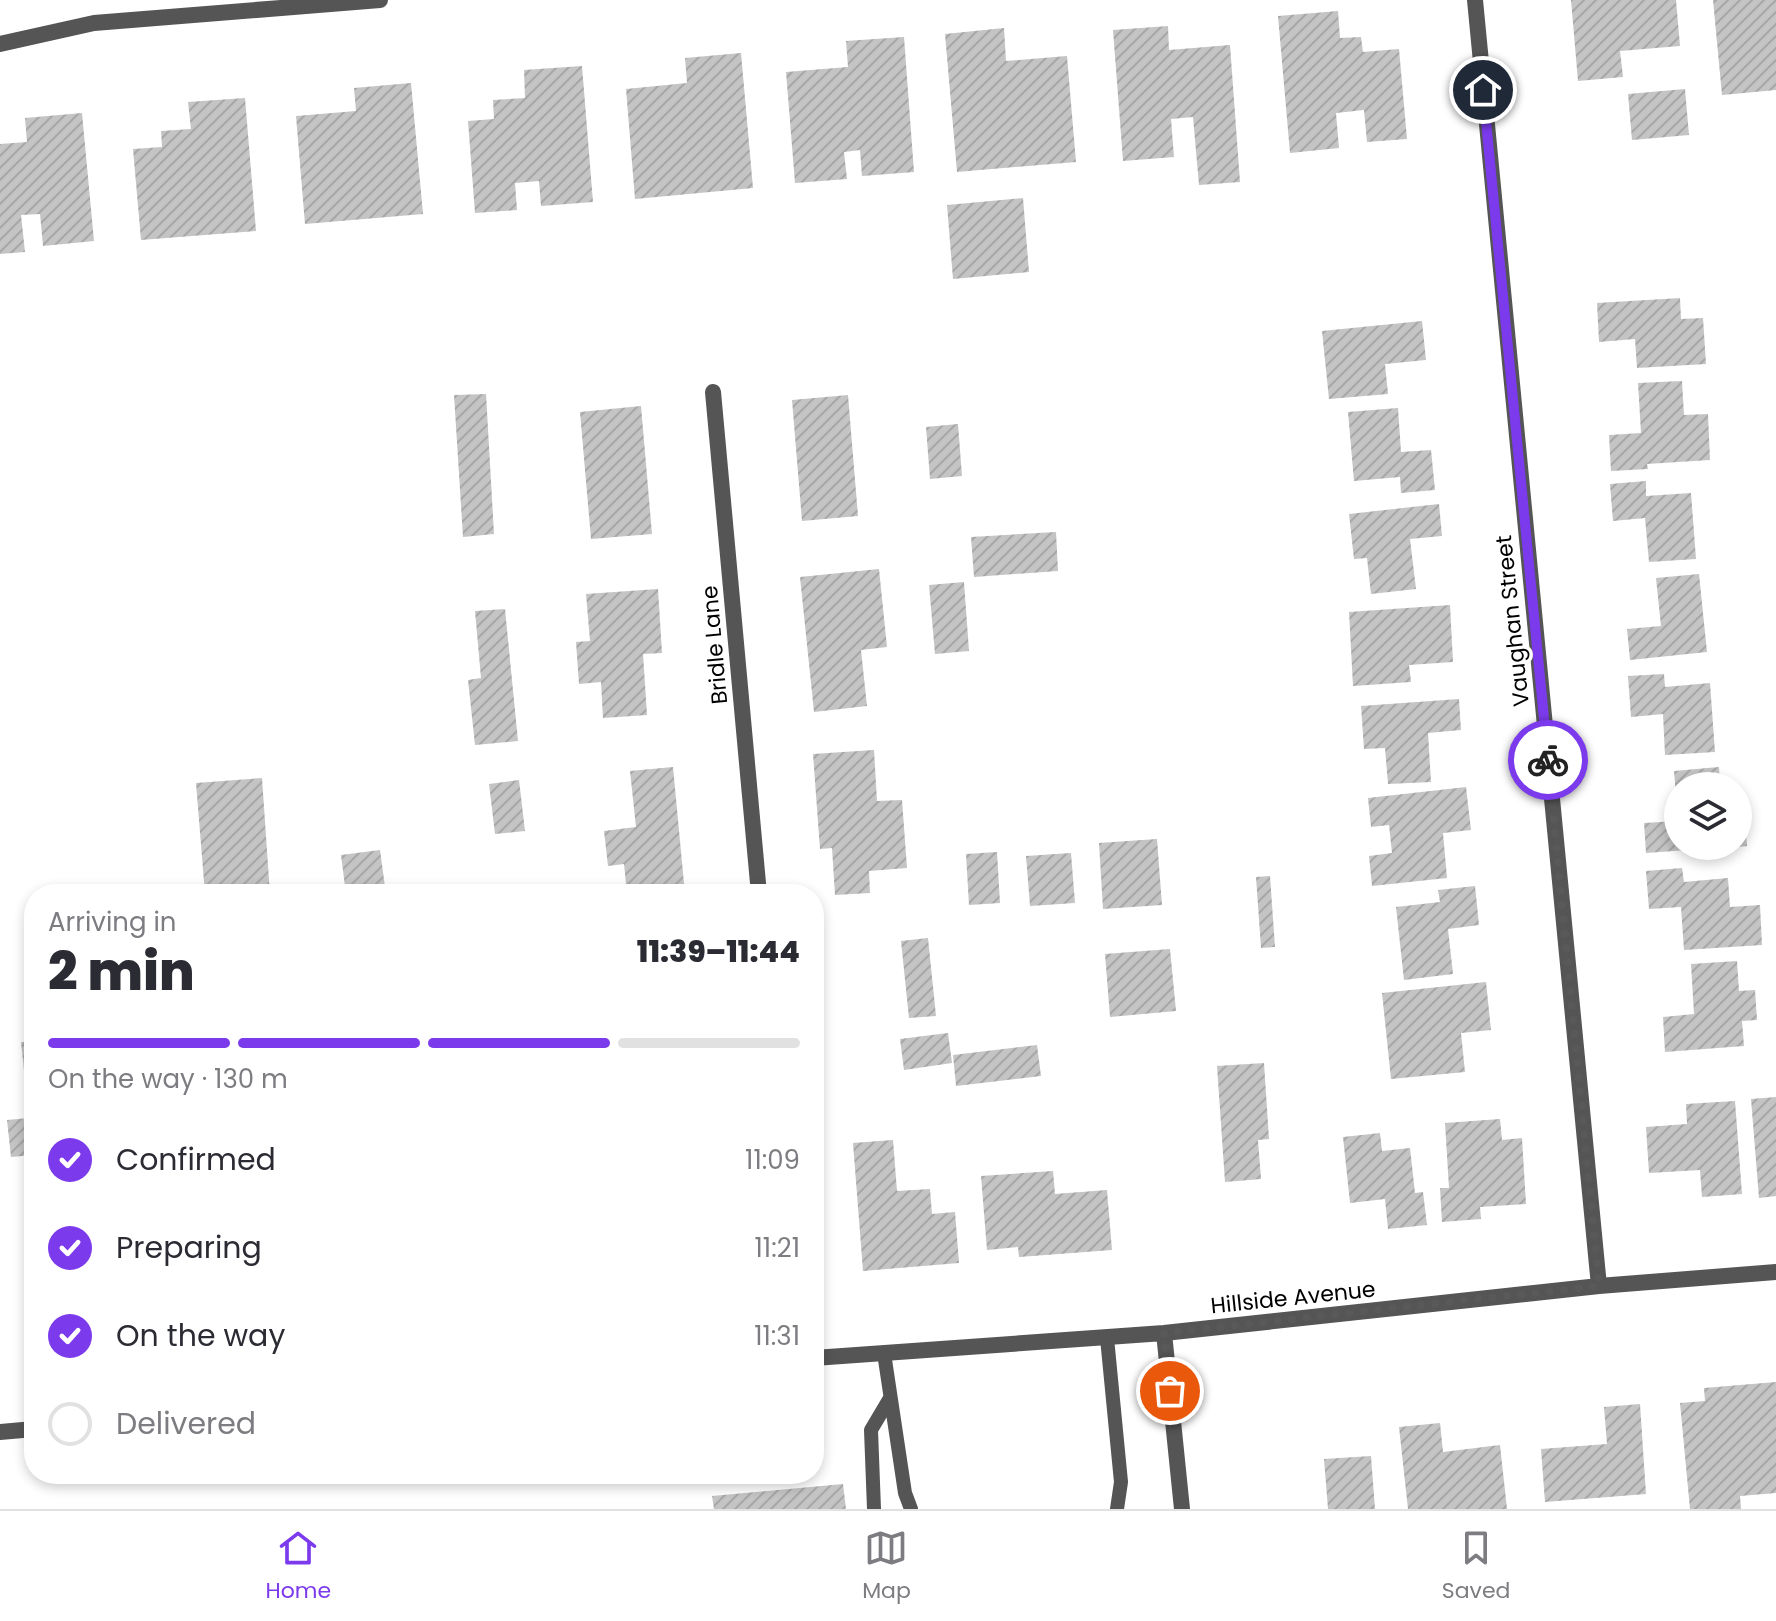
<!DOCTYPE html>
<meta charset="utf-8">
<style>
body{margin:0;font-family:Poppins,sans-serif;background:#f7f7f7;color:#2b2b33;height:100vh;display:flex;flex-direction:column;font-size:30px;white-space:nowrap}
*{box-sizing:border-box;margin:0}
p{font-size:26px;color:#7c7c81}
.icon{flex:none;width:44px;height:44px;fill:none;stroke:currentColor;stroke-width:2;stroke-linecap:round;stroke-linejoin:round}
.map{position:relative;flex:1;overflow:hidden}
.side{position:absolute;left:24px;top:884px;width:800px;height:600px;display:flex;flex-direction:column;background:#fff;border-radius:32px;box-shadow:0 4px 12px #0003}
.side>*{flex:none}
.buttons{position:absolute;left:1664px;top:772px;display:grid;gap:16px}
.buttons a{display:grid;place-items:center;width:88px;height:88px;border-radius:50%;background:#fff;box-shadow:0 4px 12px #0003;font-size:40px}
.pin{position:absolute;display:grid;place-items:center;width:68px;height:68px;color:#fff;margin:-34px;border:4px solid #fff;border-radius:50%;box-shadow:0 2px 8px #0007}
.courier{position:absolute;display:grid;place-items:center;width:80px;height:80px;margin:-40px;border:6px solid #7c3aed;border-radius:50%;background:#fff;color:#222;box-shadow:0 2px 10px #0007}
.summary em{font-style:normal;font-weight:800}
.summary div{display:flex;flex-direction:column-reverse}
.summary{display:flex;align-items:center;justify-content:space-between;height:136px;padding:0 24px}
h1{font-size:52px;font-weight:800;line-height:60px}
.bar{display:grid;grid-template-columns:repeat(4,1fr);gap:12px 8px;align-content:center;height:96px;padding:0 24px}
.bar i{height:10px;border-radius:6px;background:#e1e1e2}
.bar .active{background:#7c3aed}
.bar p{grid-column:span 4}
ol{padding:0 24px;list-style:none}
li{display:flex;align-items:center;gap:24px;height:88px}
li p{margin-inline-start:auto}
li .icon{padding:8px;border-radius:50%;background:#7c3aed;color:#fff;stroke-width:4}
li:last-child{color:#7c7c81}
li i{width:44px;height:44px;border:4px solid #e1e1e2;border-radius:50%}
.tabs{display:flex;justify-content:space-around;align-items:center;height:112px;border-top:2px solid #e1e1e2;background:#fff;font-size:22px;color:#7c7c81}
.tabs a{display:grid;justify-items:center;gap:4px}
.tabs .active{color:#7c3aed}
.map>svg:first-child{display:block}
</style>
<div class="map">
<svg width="1776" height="1509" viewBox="0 0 1776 1509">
<defs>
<pattern id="building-hatch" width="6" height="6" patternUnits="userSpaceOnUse" patternTransform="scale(2)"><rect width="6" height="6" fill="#c4c4c4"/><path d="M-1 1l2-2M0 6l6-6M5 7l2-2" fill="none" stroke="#a7a7a7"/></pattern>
</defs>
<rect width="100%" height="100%" fill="#fff"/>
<path fill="url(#building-hatch)" d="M1571 0H1676L1680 46 1620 51 1623 77 1578 81Z
M1713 0H1776V90L1722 95Z
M1338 11 1340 38 1361 37 1363 52 1399 49 1407 139 1367 142 1364 110 1336 113 1339 148 1290 153 1278 16Z
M1168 26 1169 50 1230 45 1240 182 1199 185 1193 117 1171 119 1174 157 1123 161 1113 30Z
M1004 28 1006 61 1067 56 1076 162 957 172 945 34Z
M904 37 914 172 862 176 860 150 844 152 847 179 795 183 786 72 848 67 846 41Z
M741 53 753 188 635 199 626 89 687 83 685 58Z
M582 66 593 202 541 206 539 181 515 183 517 210 475 213 468 121 494 119 493 100 525 98 524 70Z
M411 83 423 214 305 224 296 116 356 111 354 88Z
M1685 89 1689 135 1632 140 1628 94Z
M245 98 256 231 141 240 133 149 162 147 161 131 191 129 188 102Z
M82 113 94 241 43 246 40 214 21 215 25 252 0 254V144L27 142 25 118Z
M1023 198 1029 272 953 279 947 205Z
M1680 298 1681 319 1703 318 1706 364 1637 368 1635 339 1599 342 1597 303Z
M1422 321 1426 360 1385 364 1388 394 1329 399 1322 331Z
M1682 381 1684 415 1708 414 1710 460 1647 464 1648 469 1611 471 1609 435 1641 433 1638 383Z
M486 394 494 534 463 537 454 395Z
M848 395 858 516 802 521 792 400Z
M641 406 652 534 591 539 580 412Z
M1398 408 1401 452 1431 450 1435 490 1401 493 1400 477 1354 481 1348 412Z
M958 424 962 476 930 479 926 427Z
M1646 481V496L1691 493 1696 559 1649 562 1645 518 1613 521 1610 484Z
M1439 504 1442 536 1410 539 1416 589 1371 594 1367 558 1354 559 1349 514Z
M1056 532 1058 571 974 577 971 537Z
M879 569 887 647 861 650 867 706 814 712 800 577Z
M1699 574 1707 652 1630 660 1627 629 1661 626 1656 578Z
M964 582 969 651 935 654 929 585Z
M658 589 662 653 643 654 647 715 603 718 601 682 579 684 576 642 590 641 586 594Z
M1450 605 1453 662 1409 665 1411 682 1353 686 1349 612Z
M505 609 518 741 475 745 468 680 481 678 475 611Z
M1664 674 1665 687 1710 683 1715 752 1665 755 1663 714 1631 717 1628 676Z
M1459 699 1461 730 1428 733 1431 782 1388 784 1385 748 1364 749 1361 706Z
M874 750 877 801 902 800 907 868 869 871 870 893 835 895 832 848 820 849 813 754Z
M673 767 685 894H627L624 864 608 866 604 831 636 827 630 771Z
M1719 767 1720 786H1678V794L1676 795 1674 771Z
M262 778 270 894H205L196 783Z
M519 780 525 831 495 834 489 784Z
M1466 787 1471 830 1443 833 1447 878 1372 886 1369 856 1392 853 1389 825 1371 827 1368 798Z
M1744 806 1747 846 1738 847V807Z
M1678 821V846H1716V848L1646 853 1644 823Z
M1157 839 1162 905 1103 909 1099 843Z
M380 850 386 894H346L341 855Z
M997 852 1000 903 969 905 966 854Z
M1071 853 1075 903 1030 906 1026 856Z
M1682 868 1684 882 1728 878 1730 907 1760 905 1762 945 1684 950 1681 907 1649 909 1646 871Z
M1270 876 1275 947 1261 948 1256 877Z
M1475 886 1479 925 1448 929 1453 974 1404 980 1396 907 1440 902 1438 890Z
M928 938 936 1016 909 1018 901 941Z
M1170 949 1176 1011 1110 1017 1105 954Z
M1737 961 1739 991 1755 990 1757 1020 1742 1021 1744 1046 1665 1052 1663 1017 1694 1014 1691 964Z
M1486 982 1491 1030 1461 1033 1465 1072 1391 1079 1382 993Z
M948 1033 952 1063 904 1070 900 1039Z
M34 1041V1155L11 1157 7 1120 29 1118 21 1042Z
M1037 1045 1041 1076 956 1086 953 1055Z
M1264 1063 1269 1139 1258 1140 1261 1179 1225 1182 1217 1066Z
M1776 1097V1196L1759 1198 1751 1099Z
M1735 1101 1742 1194 1702 1197 1700 1170 1649 1173 1646 1127 1687 1124 1686 1104Z
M1500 1119 1502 1140 1522 1138 1526 1204 1480 1207 1481 1219 1442 1222 1440 1188H1449L1445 1123Z
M1380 1133 1382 1151 1410 1148 1415 1193 1423 1192 1427 1225 1388 1229 1385 1199 1350 1203 1343 1137Z
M893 1140 897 1191 930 1189 932 1214 955 1212 959 1263 863 1271 853 1143Z
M1053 1171 1055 1194 1107 1190 1112 1250 1019 1257 1018 1247 987 1250 981 1176Z
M1776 1382V1493L1740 1496 1741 1509H1690L1680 1403 1705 1401 1704 1388Z
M1640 1404 1646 1494 1545 1502 1541 1449 1607 1444 1604 1407Z
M1440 1423 1443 1452 1500 1445 1507 1509H1408L1399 1427Z
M1371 1456 1375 1509H1328L1324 1459Z
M843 1484 846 1509H714L712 1496Z"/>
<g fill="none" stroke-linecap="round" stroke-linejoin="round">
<path stroke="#555" stroke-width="14" d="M1107 1338 1121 1482 1117 1509
M884 1353 905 1493 911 1509
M874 1509 871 1430 890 1398"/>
<path stroke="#555" stroke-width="16" d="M1475 0 1599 1286
M0 44 94 23 380 0
M713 392 759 894
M1164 1333 1182 1509
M814 1358 1164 1333 1599 1286 1776 1272
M0 1432 34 1429"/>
</g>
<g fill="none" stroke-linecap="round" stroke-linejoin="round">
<path stroke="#595959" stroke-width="8" stroke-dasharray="0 14.4" d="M1170 1391 1164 1333 1599 1286 1548 760"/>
<path stroke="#7c3aed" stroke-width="10" d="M1483 90 1548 760"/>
</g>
<g text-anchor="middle" stroke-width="7" stroke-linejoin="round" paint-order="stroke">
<g font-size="22" fill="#000" stroke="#fff">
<text transform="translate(1512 621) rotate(-96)" y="8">Vaughan Street</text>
<text transform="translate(714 645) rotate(-95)" y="8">Bridle Lane</text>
<text transform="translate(1293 1297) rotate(-6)" y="8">Hillside Avenue</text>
</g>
</g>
</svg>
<div class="buttons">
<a><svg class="icon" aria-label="layers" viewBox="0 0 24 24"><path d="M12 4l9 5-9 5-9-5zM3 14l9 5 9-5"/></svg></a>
</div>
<div class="pin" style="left:1170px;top:1391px;background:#ea580c"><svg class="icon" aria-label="bag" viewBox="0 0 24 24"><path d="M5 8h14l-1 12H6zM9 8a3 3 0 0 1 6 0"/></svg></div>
<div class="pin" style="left:1483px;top:90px;background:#1f2937"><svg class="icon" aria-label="home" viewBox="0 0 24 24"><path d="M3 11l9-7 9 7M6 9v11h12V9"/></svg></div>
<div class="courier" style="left:1548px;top:760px"><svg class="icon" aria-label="bike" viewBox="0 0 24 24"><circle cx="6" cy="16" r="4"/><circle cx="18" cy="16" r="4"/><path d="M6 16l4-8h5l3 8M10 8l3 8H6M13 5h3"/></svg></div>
<section class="side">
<div class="summary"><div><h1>2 min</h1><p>Arriving in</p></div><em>11:39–11:44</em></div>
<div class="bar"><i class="active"></i><i class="active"></i><i class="active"></i><i></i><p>On the way · 130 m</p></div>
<ol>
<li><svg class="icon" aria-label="check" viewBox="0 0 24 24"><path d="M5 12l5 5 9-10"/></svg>Confirmed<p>11:09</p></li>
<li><svg class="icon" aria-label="check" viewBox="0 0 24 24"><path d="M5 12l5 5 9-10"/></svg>Preparing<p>11:21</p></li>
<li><svg class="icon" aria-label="check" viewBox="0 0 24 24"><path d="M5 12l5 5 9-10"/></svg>On the way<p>11:31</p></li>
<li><i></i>Delivered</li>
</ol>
</section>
</div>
<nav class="tabs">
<a class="active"><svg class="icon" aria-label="home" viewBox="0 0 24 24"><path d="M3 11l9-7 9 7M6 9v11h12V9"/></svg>Home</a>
<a><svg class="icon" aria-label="map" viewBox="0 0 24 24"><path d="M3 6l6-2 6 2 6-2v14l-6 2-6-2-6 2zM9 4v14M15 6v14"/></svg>Map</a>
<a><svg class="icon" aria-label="saved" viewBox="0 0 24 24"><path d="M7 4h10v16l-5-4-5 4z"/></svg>Saved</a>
</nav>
